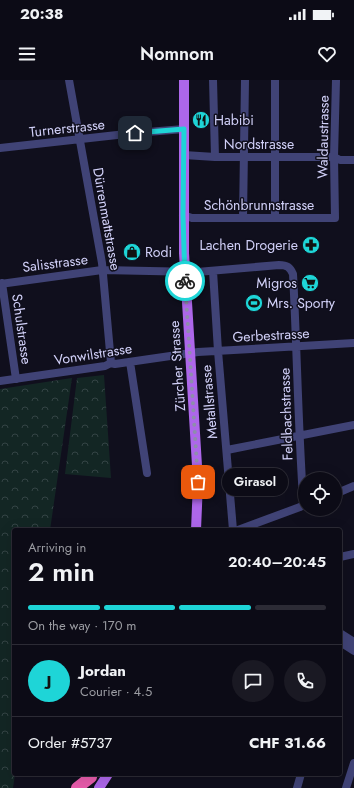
<!DOCTYPE html>
<meta charset="utf-8">
<style>
body{margin:0;font-family:Jost,sans-serif;background:#1a1923;color:#f1f3f6;height:100vh;display:flex;flex-direction:column;font-size:15px;white-space:nowrap}
*{box-sizing:border-box;margin:0}
p{font-size:13px;color:#9a9ba1}
.icon{flex:none;width:22px;height:22px;fill:none;stroke:currentColor;stroke-width:2;stroke-linecap:round;stroke-linejoin:round}
.map{position:relative;flex:1;overflow:hidden}
.sheet{position:absolute;left:12px;top:448px;width:330px;height:248px;display:flex;flex-direction:column;background:#0c0b16;border-radius:4px;box-shadow:0 4px 16px #0002,0 0 0 1px #2c2b35}
.sheet>*{flex:none}
.tools{position:absolute;left:298px;top:392px;display:grid;gap:8px}
.tools a{display:grid;place-items:center;width:44px;height:44px;border-radius:50%;background:#0c0b16;box-shadow:0 4px 16px #0002,0 0 0 1px #2c2b35;font-size:20px}
.pin{position:absolute;display:grid;place-items:center;width:34px;height:34px;color:#fff;margin:-17px;border-radius:8px;box-shadow:0 2px 6px #0006}
.courier{position:absolute;display:grid;place-items:center;width:40px;height:40px;margin:-20px;border:3px solid #1ed5d7;border-radius:50%;background:#fff;color:#222;box-shadow:0 1px 5px #0007}
.bubble{position:absolute;height:28px;border-radius:14px;background:#0c0b16;box-shadow:0 4px 16px #0002,0 0 0 1px #2c2b35;font-size:13px;font-weight:600;line-height:28px;text-align:center}
.summary em{font-style:normal;font-weight:600}
.summary div{display:flex;flex-direction:column-reverse}
.summary{display:flex;align-items:center;justify-content:space-between;height:68px;padding:0 16px}
h1{font-size:26px;font-weight:600;line-height:30px}
.bar{display:grid;grid-template-columns:repeat(4,1fr);gap:6px 4px;align-content:center;height:48px;padding:0 16px}
.bar i{height:5px;border-radius:3px;background:#2c2b35}
.bar .current{background:#1ed5d7}
.bar p{grid-column:span 4}
.line{display:flex;align-items:center;gap:10px;padding:0 16px;border-top:1px solid #2c2b35}
.line div{flex:1}
.round{display:grid;place-items:center;flex:none;width:42px;height:42px;border-radius:21px;background:#1a1923}
.status{display:flex;justify-content:space-between;align-items:center;height:28px;padding:0 20px;background:#0c0b16;direction:ltr}
.status svg{height:11px;fill:currentColor}
header{display:flex;justify-content:space-between;align-items:center;height:52px;padding:0 16px;background:#0c0b16;font-size:18px;font-weight:600}
.map>svg:first-child{display:block}
</style>
<div class="status"><b>20:38</b><svg viewBox="0 0 49 12"><path d="M0 12V9h3v3zM5 12V6h3v6zM10 12V3h3v9zM15 12V0h3v12zM26 1h20v11H26zM47 4h2v5h-2z"/></svg></div>
<header><svg class="icon" aria-label="menu" viewBox="0 0 24 24"><path d="M4 6h16M4 12h16M4 18h16"/></svg>Nomnom<svg class="icon" aria-label="heart" viewBox="0 0 24 24"><path d="M12 20l-8-8c-3-5 5-10 8-4 3-6 11-1 8 4z"/></svg></header>
<div class="map">
<svg width="354" height="708" viewBox="0 0 354 708">
<defs>
<pattern id="forest-crowns" width="20" height="18" patternUnits="userSpaceOnUse"><rect width="20" height="18" fill="#132624"/><path d="M2 6a3 3 0 1 1 6 0M12 15a3 3 0 1 1 6 0" fill="none" stroke="#344445"/></pattern>
</defs>
<rect width="100%" height="100%" fill="#100f1d"/>
<path fill="url(#forest-crowns)" d="M104 295 111 398 65 394 77 298Z
M72 298 50 450H14L15 694 13 708H0V309Z"/>
<g fill="none" stroke-linecap="round" stroke-linejoin="round">
<path stroke="#404376" stroke-width="8" d="M69 0 102 183 111 283
M213 0 215 77
M275 0V138
M0 68 135 53 184 49
M184 75 215 77H334L340 80H354
M183 135 192 138H335L334 77 336 0
M243 138 245 0
M213 191 218 271 233 450
M2 203 16 299
M0 204 102 190 197 192 279 185C287 185 290 187 293 194 297 269 298 343 303 418L305 424
M130 282 147 393
M0 301 105 286 111 283 115 284 198 272 354 263
M227 370 354 345
M335 414 354 406
M238 450 300 427 305 424
M340 477 354 474
M340 553 354 562
M340 562 354 571
M297 708 301 694
M346 708 354 683"/>
<path stroke="#ad67ea" stroke-width="10" d="M184 0V173L198 402 196 450
M99 708 108 694"/>
<path stroke="#e85cac" stroke-width="12" d="M77 708 91 697"/>
</g>
<g fill="none" stroke-linecap="round" stroke-linejoin="round">
<path stroke="#8e8dac" stroke-width="4" stroke-dasharray="0 7.2" d="M185 201 198 402"/>
<path stroke="#1ed5d7" stroke-width="5" d="M135 53 184 49 183 135 185 201"/>
</g>
<defs>
<symbol id="restaurant-disc" viewBox="-11 -11 22 22"><circle r="9.5" fill="#1ed5d7" stroke="#100f1d"/><path d="M-5-6h1v4h1v-4h1v4h1v-4h1v5L-1.5 .5V6h-2V.5L-5-1ZM5-6V6H3V1.5H1.5Q1.5-4 5-6Z" fill="#111"/></symbol>
<symbol id="pharmacy-disc" viewBox="-11 -11 22 22"><circle r="9.5" fill="#1ed5d7" stroke="#100f1d"/><path d="M-2-6h4v4h4v4h-4v4h-4v-4h-4v-4h4Z" fill="#111"/></symbol>
<symbol id="shop-disc" viewBox="-11 -11 22 22"><circle r="9.5" fill="#1ed5d7" stroke="#100f1d"/><path d="M-5-2.5h2.3a2.7 3.5 0 0 1 5.4 0H5L5.5 6h-11ZM-1.5-2.5h3a1.5 2.3 0 0 0-3 0Z" fill="#111"/></symbol>
<symbol id="supermarket-disc" viewBox="-11 -11 22 22"><circle r="9.5" fill="#1ed5d7" stroke="#100f1d"/><path d="M-6-5.5h2.5l.6 2H6L4.5 2H-2.5L-4.4-4H-6ZM-1.5 3.2a1.3 1.3 0 1 0 .1 0ZM3 3.2a1.3 1.3 0 1 0 .1 0Z" fill="#111"/></symbol>
<symbol id="stadium-disc" viewBox="-11 -11 22 22"><circle r="9.5" fill="#1ed5d7" stroke="#100f1d"/><path d="M0-5a6.5 5 0 1 0 0 10a6.5 5 0 1 0 0-10ZM-3.5-1.8h7v3.6h-7Z" fill="#111"/></symbol>
</defs>
<g fill-rule="evenodd">
<use href="#restaurant-disc" x="191" y="30" width="20" height="20"/>
<use href="#pharmacy-disc" x="301" y="155" width="20" height="20"/>
<use href="#shop-disc" x="122" y="162" width="20" height="20"/>
<use href="#supermarket-disc" x="300" y="193" width="20" height="20"/>
<use href="#stadium-disc" x="244" y="213" width="20" height="20"/>
</g>
<g text-anchor="middle" stroke-width="3" stroke-linejoin="round" paint-order="stroke">
<g font-size="14" fill="#d2d1f9" stroke="#100f1d" text-anchor="start">
<text x="214" y="45">Habibi</text>
<text x="298" y="170" text-anchor="end">Lachen Drogerie</text>
<text x="145" y="177">Rodi</text>
<text x="297" y="208" text-anchor="end">Migros</text>
<text x="267" y="228">Mrs. Sporty</text>
</g>
<g font-size="14" fill="#d2d1f9" stroke="#100f1d">
<text transform="translate(67 48) rotate(-6)" y="5">Turnerstrasse</text>
<text transform="translate(323 57) rotate(-89)" y="5">Waldaustrasse</text>
<text x="259" y="69">Nordstrasse</text>
<text x="259" y="130">Schönbrunnstrasse</text>
<text transform="translate(107 139) rotate(80)" y="5">Dürrenmattstrasse</text>
<text transform="translate(55 183) rotate(-7)" y="5">Salisstrasse</text>
<text transform="translate(22 249) rotate(82)" y="5">Schulstrasse</text>
<text transform="translate(271 255) rotate(-3)" y="5">Gerbestrasse</text>
<text transform="translate(93 274) rotate(-9)" y="5">Vonwilstrasse</text>
<text transform="translate(177 286) rotate(-94)" y="5">Zürcher Strasse</text>
<text transform="translate(209 322) rotate(-95)" y="5">Metallstrasse</text>
<text transform="translate(286 334) rotate(-92)" y="5">Feldbachstrasse</text>
</g>
</g>
</svg>
<div class="tools">
<a><svg class="icon" aria-label="locate" viewBox="0 0 24 24"><circle cx="12" cy="12" r="6"/><path d="M12 2v4M12 18v4M2 12h4M18 12h4"/></svg></a>
</div>
<div class="pin" style="left:198px;top:402px;background:#ea580c"><svg class="icon" aria-label="bag" viewBox="0 0 24 24"><path d="M5 8h14l-1 12H6zM9 8a3 3 0 0 1 6 0"/></svg></div>
<div class="pin" style="left:135px;top:53px;background:#1f2937"><svg class="icon" aria-label="home" viewBox="0 0 24 24"><path d="M3 11l9-7 9 7M6 9v11h12V9"/></svg></div>
<div class="courier" style="left:185px;top:201px"><svg class="icon" aria-label="bike" viewBox="0 0 24 24"><circle cx="6" cy="16" r="4"/><circle cx="18" cy="16" r="4"/><path d="M6 16l4-8h5l3 8M10 8l3 8H6M13 5h3"/></svg></div>
<div class="bubble" style="left:222px;top:388px;width:66px">Girasol</div>
<section class="sheet">
<div class="summary"><div><h1>2 min</h1><p>Arriving in</p></div><em>20:40–20:45</em></div>
<div class="bar"><i class="current"></i><i class="current"></i><i class="current"></i><i></i><p>On the way · 170 m</p></div>
<div class="line" style="height:72px"><b class="round" style="background:#1ed5d7;color:#111">J</b><div><b>Jordan</b><p>Courier · 4.5</p></div><a class="round"><svg class="icon" aria-label="chat" viewBox="0 0 24 24"><path d="M4 5h16v11H9l-5 4z"/></svg></a><a class="round"><svg class="icon" aria-label="phone" viewBox="0 0 24 24"><path d="M5 4h4l2 5-3 2q2 4 5 5l2-3 5 2v4C11 20 4 13 5 4z"/></svg></a></div>
<div class="line" style="height:52px"><div>Order #5737</div><b>CHF 31.66</b></div>
</section>
</div>
